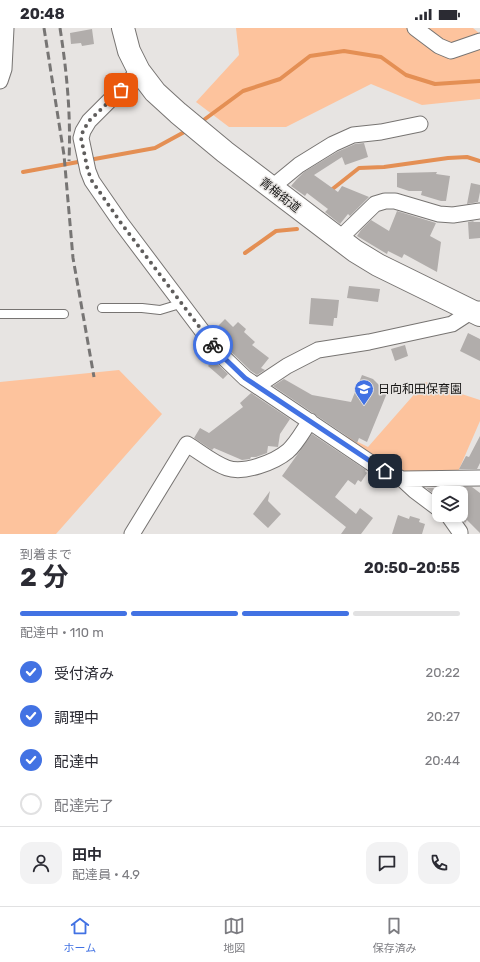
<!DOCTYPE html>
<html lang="ja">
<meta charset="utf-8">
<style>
body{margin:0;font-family:Rubik,"Noto Sans JP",sans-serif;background:#f2f2f3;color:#2b2b33;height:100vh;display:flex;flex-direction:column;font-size:15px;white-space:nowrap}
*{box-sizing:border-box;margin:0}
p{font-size:13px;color:#7c7c81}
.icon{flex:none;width:22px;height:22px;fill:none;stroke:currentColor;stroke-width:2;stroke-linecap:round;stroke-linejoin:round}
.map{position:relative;height:506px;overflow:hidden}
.panel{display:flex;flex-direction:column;background:#fff;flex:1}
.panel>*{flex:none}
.fabs{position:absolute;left:432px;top:458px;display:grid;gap:8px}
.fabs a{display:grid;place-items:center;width:36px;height:36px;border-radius:8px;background:#fff;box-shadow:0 2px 6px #0003;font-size:20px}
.pin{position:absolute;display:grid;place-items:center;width:34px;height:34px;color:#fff;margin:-17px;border-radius:8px;box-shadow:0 2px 6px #0006}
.courier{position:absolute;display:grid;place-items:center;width:40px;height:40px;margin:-20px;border:3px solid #4272e3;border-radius:50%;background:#fff;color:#222;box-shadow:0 1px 5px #0007}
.summary em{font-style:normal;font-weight:700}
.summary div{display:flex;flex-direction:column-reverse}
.summary{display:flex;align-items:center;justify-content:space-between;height:68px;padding:0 20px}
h1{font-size:26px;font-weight:700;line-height:30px}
.bar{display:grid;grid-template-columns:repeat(4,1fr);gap:6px 4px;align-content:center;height:48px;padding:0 20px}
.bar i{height:5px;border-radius:3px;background:#e1e1e2}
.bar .current{background:#4272e3}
.bar p{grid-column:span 4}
.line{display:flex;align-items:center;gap:10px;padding:0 20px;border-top:1px solid #e1e1e2}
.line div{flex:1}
.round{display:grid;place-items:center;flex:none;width:42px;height:42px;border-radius:12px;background:#f2f2f3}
ol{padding:0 20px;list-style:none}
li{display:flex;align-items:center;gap:12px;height:44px}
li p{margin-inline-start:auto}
li .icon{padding:4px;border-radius:50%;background:#4272e3;color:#fff;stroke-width:4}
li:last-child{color:#7c7c81}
li i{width:22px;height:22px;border:2px solid #e1e1e2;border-radius:50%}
.status{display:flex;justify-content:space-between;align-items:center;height:28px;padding:0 20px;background:#fff;direction:ltr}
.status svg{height:11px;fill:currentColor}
.menu{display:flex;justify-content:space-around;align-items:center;height:56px;border-top:1px solid #e1e1e2;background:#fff;font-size:11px;color:#7c7c81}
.menu a{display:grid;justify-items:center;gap:2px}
.menu .current{color:#4272e3}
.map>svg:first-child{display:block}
</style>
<div class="status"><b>20:48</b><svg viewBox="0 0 49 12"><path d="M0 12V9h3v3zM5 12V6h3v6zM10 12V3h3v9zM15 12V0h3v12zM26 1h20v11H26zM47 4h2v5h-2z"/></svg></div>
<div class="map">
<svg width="480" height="506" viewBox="0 0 480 506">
<rect width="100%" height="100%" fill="#e7e4e2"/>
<path fill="#fdc39d" d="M236 0H473L480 6V71L422 77 371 56 286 99H229L196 74 239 27Z
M119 342 162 386 56 506H0V354Z
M425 354 480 372V393L457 446 399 447 340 405 368 419Z"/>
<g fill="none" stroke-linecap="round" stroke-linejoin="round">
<path stroke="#e48f54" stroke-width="4" d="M201 94 243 63 280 51 310 28 344 23 381 29 406 47 435 56 480 53
M23 144 155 120 188 102
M330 163 359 140 384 139 448 130 467 129 480 133
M245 225 276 203 297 201"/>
</g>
<path fill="#b1adab" d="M92 1 94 16 82 18 81 15 71 16 70 5Z
M364 115 368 129 345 137 342 129 314 147 338 164 342 158 369 169 350 188 348 186 340 196 325 184 328 181 307 165 305 168 291 158 297 151 304 144 337 124 355 116Z
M437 144 436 146 450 148 446 173H441L421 167 422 163H409L397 159V145Z
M471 155 480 157V164L478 174 467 176Z
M397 183 436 195 430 208 441 214 437 244 404 226 402 230 388 223 387 226 357 208 361 202 371 192 389 203Z
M474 193 473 194H480V210L469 211 468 194Z
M349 258 380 261 378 274 347 270Z
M311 270 339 272 337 290H334L333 298 309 296Z
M225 291 233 299 238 294 246 301 244 304 255 314 252 317 269 330 261 340 265 342 257 347 251 343 225 318 213 303Z
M468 305 480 311V333L460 323Z
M405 317 408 328 395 333 391 321Z
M213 332 228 346 223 351 208 338Z
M362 347 373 351 387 365 367 414 359 410 357 415 273 358 284 351 312 367 351 374Z
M251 365 290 391 280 406 278 419 268 418 267 425 256 429H251L250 431 242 432 214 420 212 422 194 410 200 400 209 405 243 379 240 375Z
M312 406 366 442 365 443 367 445 361 454 358 452 355 457 348 452 335 469 356 486 360 480 373 490 361 506H341L346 499 282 448Z
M480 408V435L477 441H459L466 428 469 429Z
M451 459H472L480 465V505L467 492 465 495 459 487H461V465H449Z
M426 460H439V470Z
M270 463 268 473 281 486 268 500 253 486Z
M398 487 409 491 410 488 420 491 419 494 425 496 422 506H392Z"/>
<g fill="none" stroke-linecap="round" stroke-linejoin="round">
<defs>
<path id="lane" d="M102 280H142L160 282 180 276
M0 286H64"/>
<path id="street" d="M415 0 439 18 451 23 480 13
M139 43 89 93 83 103 81 110 88 143 92 153 121 195 218 324 245 350 377 439 402 451 480 450
M0 53 4 41 6 0
M271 160 299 137 333 116 353 107 381 104 420 96
M338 212 375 176 385 173H395L439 186 453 187 480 183
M257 358 287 338 318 322 369 314 452 296 472 283 479 281
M402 451 415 463 439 481
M448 487 460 504V506
M132 506 187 416C200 424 213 435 227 440 244 446 275 434 288 423 297 415 303 403 310 393"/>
<path id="highway" d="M123 0 129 23 139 43 155 64 178 85 225 124 355 223 378 237 480 287"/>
</defs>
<use href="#lane" stroke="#777472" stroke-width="10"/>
<use href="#street" stroke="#777472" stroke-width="17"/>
<use href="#highway" stroke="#777472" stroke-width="24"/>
<use href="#lane" stroke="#fff" stroke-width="8"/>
<use href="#street" stroke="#fff" stroke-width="15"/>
<use href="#highway" stroke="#fff" stroke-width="22"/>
<path stroke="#777574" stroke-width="3" stroke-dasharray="8 4" stroke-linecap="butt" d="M44 0 64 127 73 230 94 349
M60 0C67 45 71 88 69 133"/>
</g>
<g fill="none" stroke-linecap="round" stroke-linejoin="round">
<path stroke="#5f5d5c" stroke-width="4" stroke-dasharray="0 7.2" d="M121 62 89 93 83 103 81 110 88 143 92 153 121 195 213 317"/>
<path stroke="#4272e3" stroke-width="5" d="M213 317 218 324 245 350 385 443"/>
</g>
<defs>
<symbol id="school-pin" viewBox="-11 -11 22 30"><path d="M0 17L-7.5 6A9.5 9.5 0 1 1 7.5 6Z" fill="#4272e3" stroke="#e7e4e2"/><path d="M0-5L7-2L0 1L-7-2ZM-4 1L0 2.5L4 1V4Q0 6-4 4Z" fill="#fff"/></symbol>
</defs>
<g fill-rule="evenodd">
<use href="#school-pin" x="353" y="350" width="22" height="30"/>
</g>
<g text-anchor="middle" stroke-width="3" stroke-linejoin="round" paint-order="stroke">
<g font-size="12" fill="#161514" stroke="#e7e4e2">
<text transform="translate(280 167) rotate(38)" y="4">青梅街道</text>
</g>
<g font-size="12" fill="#161514" stroke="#e7e4e2" text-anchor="start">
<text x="378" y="365">日向和田保育園</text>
</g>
</g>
</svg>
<div class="fabs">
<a><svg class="icon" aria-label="layers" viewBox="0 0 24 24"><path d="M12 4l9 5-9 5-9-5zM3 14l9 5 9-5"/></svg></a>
</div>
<div class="pin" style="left:121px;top:62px;background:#ea580c"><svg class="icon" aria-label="bag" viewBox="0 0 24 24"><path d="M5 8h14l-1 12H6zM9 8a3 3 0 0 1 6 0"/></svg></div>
<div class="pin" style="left:385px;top:443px;background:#1f2937"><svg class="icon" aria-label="home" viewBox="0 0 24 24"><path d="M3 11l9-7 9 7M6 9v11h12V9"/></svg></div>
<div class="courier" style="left:213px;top:317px"><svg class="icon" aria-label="bike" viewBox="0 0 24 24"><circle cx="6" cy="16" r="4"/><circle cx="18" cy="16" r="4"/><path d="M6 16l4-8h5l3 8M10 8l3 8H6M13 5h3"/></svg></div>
</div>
<section class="panel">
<div class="summary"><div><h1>2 分</h1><p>到着まで</p></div><em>20:50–20:55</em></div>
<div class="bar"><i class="current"></i><i class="current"></i><i class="current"></i><i></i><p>配達中 · 110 m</p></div>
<ol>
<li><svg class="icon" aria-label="check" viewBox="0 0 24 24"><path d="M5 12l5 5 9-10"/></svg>受付済み<p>20:22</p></li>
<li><svg class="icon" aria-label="check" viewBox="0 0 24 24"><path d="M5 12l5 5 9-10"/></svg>調理中<p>20:27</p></li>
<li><svg class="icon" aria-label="check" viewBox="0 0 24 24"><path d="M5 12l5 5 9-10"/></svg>配達中<p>20:44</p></li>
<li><i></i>配達完了</li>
</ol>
<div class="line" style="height:72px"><a class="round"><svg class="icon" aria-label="person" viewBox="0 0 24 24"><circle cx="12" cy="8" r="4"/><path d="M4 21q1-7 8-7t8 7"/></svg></a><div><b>田中</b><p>配達員 · 4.9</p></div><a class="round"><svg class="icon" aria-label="chat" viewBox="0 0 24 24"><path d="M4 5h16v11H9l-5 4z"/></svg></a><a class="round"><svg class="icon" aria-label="phone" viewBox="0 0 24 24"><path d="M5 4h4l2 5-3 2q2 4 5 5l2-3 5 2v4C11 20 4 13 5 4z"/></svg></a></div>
</section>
<nav class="menu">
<a class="current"><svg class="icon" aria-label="home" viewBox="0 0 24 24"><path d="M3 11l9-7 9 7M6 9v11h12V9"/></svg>ホーム</a>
<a><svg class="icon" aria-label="map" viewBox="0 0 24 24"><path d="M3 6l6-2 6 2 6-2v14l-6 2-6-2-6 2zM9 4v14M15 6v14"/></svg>地図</a>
<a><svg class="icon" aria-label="saved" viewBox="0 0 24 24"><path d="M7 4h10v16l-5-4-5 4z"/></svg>保存済み</a>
</nav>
